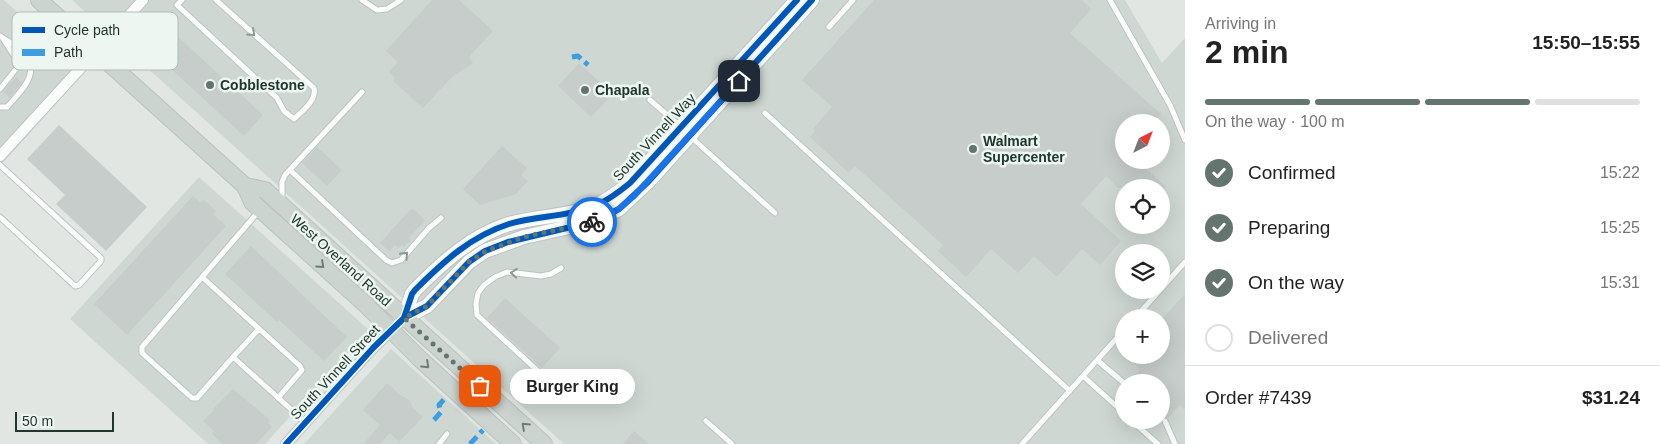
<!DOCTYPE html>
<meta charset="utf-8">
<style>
body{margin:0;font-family:Arial,sans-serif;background:#f2f2f2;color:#222;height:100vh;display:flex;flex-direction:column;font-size:19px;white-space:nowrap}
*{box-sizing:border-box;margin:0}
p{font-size:16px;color:#767676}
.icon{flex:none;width:28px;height:28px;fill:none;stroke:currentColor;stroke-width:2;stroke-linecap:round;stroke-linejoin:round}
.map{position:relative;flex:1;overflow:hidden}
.drawer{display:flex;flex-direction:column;background:#fff;width:475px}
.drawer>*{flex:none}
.needle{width:32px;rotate:42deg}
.tools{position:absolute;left:1115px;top:114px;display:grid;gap:10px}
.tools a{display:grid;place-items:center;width:55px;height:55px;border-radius:50%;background:#fff;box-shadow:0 5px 20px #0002;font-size:25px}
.scale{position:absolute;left:15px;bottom:12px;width:99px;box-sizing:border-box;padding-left:5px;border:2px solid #20372f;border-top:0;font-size:14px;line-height:18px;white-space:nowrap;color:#20372f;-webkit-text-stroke:4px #eef6f1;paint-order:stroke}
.pin{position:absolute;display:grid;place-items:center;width:42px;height:42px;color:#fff;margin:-21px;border-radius:10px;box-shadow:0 2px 8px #0006}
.courier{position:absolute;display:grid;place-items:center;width:50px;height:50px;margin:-25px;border:4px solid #1a73e8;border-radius:50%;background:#fff;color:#222;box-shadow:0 1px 6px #0007}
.bubble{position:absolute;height:35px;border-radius:18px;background:#fff;box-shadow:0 5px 20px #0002;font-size:16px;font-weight:700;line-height:35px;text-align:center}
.summary em{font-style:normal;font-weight:700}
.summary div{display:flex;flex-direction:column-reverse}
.summary{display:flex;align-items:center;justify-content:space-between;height:85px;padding:0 20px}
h1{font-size:32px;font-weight:700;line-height:38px}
.bar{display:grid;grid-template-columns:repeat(4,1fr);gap:8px 5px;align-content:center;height:60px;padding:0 20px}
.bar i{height:6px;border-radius:4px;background:#e0e0e0}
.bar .active{background:#64746e}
.bar p{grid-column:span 4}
.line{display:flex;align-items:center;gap:12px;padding:0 20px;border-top:1px solid #e0e0e0}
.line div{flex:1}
ol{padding:0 20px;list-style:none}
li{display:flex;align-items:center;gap:15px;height:55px}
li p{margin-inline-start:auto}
li .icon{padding:5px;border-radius:50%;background:#64746e;color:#fff;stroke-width:4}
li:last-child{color:#767676}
li i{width:28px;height:28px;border:2px solid #e0e0e0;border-radius:50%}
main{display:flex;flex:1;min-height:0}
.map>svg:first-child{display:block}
</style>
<main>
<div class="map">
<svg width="1185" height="444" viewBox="0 0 1185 444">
<rect width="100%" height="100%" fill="#e1e6e3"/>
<path fill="#ced7d2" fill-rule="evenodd" d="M0 0H4L84 73 0 166Z
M72 0H1125L1162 63 1185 38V444H564ZM1124 122H1161V160H1124ZM1124 188H1161V225H1124ZM1124 252H1161V290H1124ZM1124 318H1161V355H1124ZM1124 382H1161V420H1124Z
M199 177 369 330 265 444H208L70 319Z
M391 349 496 444H304Z"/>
<path fill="#c7cdca" d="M432 0H459L493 31 469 57 473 63 452 77 423 108 393 81 395 78 389 72 398 62 386 51Z
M874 0H1082L1091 9 1070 33 1161 114 1154 122H1124V160H1148L1143 166 1167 188H1118L1106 176 1081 204 1121 241 1100 265 1082 249 1057 277 1034 256 1018 273 991 249 966 277 938 251 943 245 855 166 849 173 810 137 815 131 813 129 832 107 802 80Z
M176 35 263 115 244 136 157 56Z
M579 63 613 94 591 117 558 86Z
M16 77 22 82 10 98 3 92Z
M59 125 147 207 106 251 56 204 65 195 27 159Z
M502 146 527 168 521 175 528 181 516 194 480 205 463 189Z
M317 147 342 170 327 186 302 163Z
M193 196 200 203 204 200 216 211 213 214 226 226 127 335 94 304Z
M412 208 425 220 409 238 411 240 404 247 402 245 399 248 395 245 389 251 380 243Z
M251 246 347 337 324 361 279 320 277 322 225 274Z
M1185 294V410L1180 405 1168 418 1164 417 1161 419V382H1128L1140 369 1125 355H1161V320Z
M505 298 560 348 542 368 487 318Z
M387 383 399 394 410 401 413 408 423 417 399 442 390 433 380 444H363L380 425 363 410Z
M233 389 270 420 268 423 272 427 256 444H223L212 434 214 431 203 421 214 410 213 409Z
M634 431 649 444H623Z"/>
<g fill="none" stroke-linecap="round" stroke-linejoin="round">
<defs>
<path id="service" d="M182 0 177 5 277 98 284 111 294 119C302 111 317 101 314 88L216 0
M362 0 377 10 387 9 401 0
M1110 0 1170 105 1185 140
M829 27 853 0
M0 36C5 40 12 43 17 47 45 69 24 88 7 107H0
M0 89 16 69 18 62 4 40
M650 100 680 126
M765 113 1070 391
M691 137 775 213
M0 165 101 258V261L79 285 75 286 0 217
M290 170 386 260 392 263 401 260 429 228 441 218
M282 201V182L285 175 362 92
M258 212 142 347V353L192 398H197L233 357 305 422
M202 277 300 366 302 370 278 398
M1161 289 1185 262
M1135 318 1160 290
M233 357 259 329
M1097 360 1124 383
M1083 376 1124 413
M551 383 477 315 476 304 478 293 484 285 495 277 507 272 541 276 551 274 561 268
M1131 420 1158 444
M706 421 732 444
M1165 421 1175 444
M439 444 447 434
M1022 444 1124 330"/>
<path id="minor" d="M0 156 143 0
M286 444 370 351 404 318"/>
<path id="tertiary" d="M404 318 427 306 469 262 485 251 524 237 596 221 619 209 648 182 812 0
M404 318 412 294 415 290C443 262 471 236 509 224 536 216 565 217 592 207 606 202 619 192 630 183L797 0"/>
<path id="primary" d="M39 0 245 186 252 202 365 304 421 360 513 444
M245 186 265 190 544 444"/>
</defs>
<use href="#service" stroke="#bec3c0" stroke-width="7"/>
<use href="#minor" stroke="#bec3c0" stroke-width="12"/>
<use href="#tertiary" stroke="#bec3c0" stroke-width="16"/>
<use href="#primary" stroke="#bbc3bf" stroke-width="18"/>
<use href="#service" stroke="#fafbfb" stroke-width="5"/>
<use href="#minor" stroke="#fafbfb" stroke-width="10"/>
<use href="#tertiary" stroke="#fafbfb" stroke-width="14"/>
<use href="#primary" stroke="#ccd4d0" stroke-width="16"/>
<path stroke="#3c9ee1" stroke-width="5" stroke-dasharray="10 5" stroke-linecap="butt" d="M572 57 578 56 588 65
M434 420 441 412 439 405 446 397
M470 444 483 430"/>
<defs>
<path id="cycleway" d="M404 318 412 294 415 290C443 262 471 236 509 224 536 216 565 217 592 207 606 202 619 192 630 183L797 0
M286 444 374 347 404 318 427 306 469 262 485 251 508 242 596 221 619 209 648 182 812 0"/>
</defs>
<use href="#cycleway" stroke="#eef6f1" stroke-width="9"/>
<use href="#cycleway" stroke="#0057b8" stroke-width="6"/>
</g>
<defs><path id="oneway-chevron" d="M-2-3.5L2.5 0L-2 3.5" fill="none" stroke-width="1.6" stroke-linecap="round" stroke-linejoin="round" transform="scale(1.25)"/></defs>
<g stroke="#8d9995">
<use href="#oneway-chevron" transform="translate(252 33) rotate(42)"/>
<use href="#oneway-chevron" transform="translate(405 255) rotate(-47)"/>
<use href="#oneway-chevron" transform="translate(514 273) rotate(-175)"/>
</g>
<g stroke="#6d7e77">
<use href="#oneway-chevron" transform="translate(321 265) rotate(42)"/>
<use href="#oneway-chevron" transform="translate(426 365) rotate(43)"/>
<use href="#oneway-chevron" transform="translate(525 426) rotate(-137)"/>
</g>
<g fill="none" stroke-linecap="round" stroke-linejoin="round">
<path stroke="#64746e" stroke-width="5" stroke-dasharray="0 9" d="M480 386 404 318 427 306 469 262 486 251 524 237 592 222"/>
<path stroke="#1a73e8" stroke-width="6" d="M592 222 619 209 634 196 739 81"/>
</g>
<g fill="#64746e" stroke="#eef6f1" stroke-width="2">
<circle cx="210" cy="85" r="5"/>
<circle cx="585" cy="90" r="5"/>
<circle cx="973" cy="149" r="5"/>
</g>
<g text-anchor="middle" stroke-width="5" stroke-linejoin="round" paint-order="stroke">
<g font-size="14" font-weight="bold" fill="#20372f" stroke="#eef6f1" text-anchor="start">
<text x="220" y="90">Cobblestone</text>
<text x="595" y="95">Chapala</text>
<text x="983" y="146">Walmart<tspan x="983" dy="16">Supercenter</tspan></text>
</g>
<g font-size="14" fill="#20372f" stroke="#eef6f1">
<text transform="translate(654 137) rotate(-47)" y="5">South Vinnell Way</text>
<text transform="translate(341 260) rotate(42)" y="5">West Overland Road</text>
<text transform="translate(335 372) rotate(-47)" y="5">South Vinnell Street</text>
</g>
</g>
<rect x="12" y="12" width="166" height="58" rx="8" fill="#eef6f1" stroke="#b0bdb7" stroke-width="1"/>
<rect x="22" y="27" width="23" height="6" fill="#0057b8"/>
<rect x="22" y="49" width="23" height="7" fill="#3c9ee1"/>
<g font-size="14" fill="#20372f">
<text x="54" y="35">Cycle path</text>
<text x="54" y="57">Path</text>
</g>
</svg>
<div class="tools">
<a><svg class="needle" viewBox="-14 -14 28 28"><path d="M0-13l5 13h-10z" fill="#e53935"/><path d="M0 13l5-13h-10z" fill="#767676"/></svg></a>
<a><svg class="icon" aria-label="locate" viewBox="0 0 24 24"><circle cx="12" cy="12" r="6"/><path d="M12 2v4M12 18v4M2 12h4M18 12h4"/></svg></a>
<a><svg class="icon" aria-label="layers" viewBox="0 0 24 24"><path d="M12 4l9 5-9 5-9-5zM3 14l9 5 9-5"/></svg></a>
<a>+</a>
<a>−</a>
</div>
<div class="scale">50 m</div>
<div class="pin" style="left:480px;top:386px;background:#ea580c"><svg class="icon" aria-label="bag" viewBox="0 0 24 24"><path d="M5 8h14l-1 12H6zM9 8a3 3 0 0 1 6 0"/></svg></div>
<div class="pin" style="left:739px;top:81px;background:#1f2937"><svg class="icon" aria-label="home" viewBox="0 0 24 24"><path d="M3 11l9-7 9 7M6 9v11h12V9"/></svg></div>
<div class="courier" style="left:592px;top:222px"><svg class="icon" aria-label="bike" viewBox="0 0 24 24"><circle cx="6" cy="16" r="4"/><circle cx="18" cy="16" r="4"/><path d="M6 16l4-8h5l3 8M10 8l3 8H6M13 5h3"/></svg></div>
<div class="bubble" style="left:510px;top:369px;width:125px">Burger King</div>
</div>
<section class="drawer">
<div class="summary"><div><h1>2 min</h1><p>Arriving in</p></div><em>15:50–15:55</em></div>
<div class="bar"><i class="active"></i><i class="active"></i><i class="active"></i><i></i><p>On the way · 100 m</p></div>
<ol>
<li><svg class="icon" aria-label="check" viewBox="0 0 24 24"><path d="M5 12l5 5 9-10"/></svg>Confirmed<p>15:22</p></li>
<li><svg class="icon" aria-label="check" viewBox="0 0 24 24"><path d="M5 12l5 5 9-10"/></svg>Preparing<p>15:25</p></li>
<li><svg class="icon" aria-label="check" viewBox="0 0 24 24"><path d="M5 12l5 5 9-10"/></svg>On the way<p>15:31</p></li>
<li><i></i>Delivered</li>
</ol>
<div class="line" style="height:65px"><div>Order #7439</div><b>$31.24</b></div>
</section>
</main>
